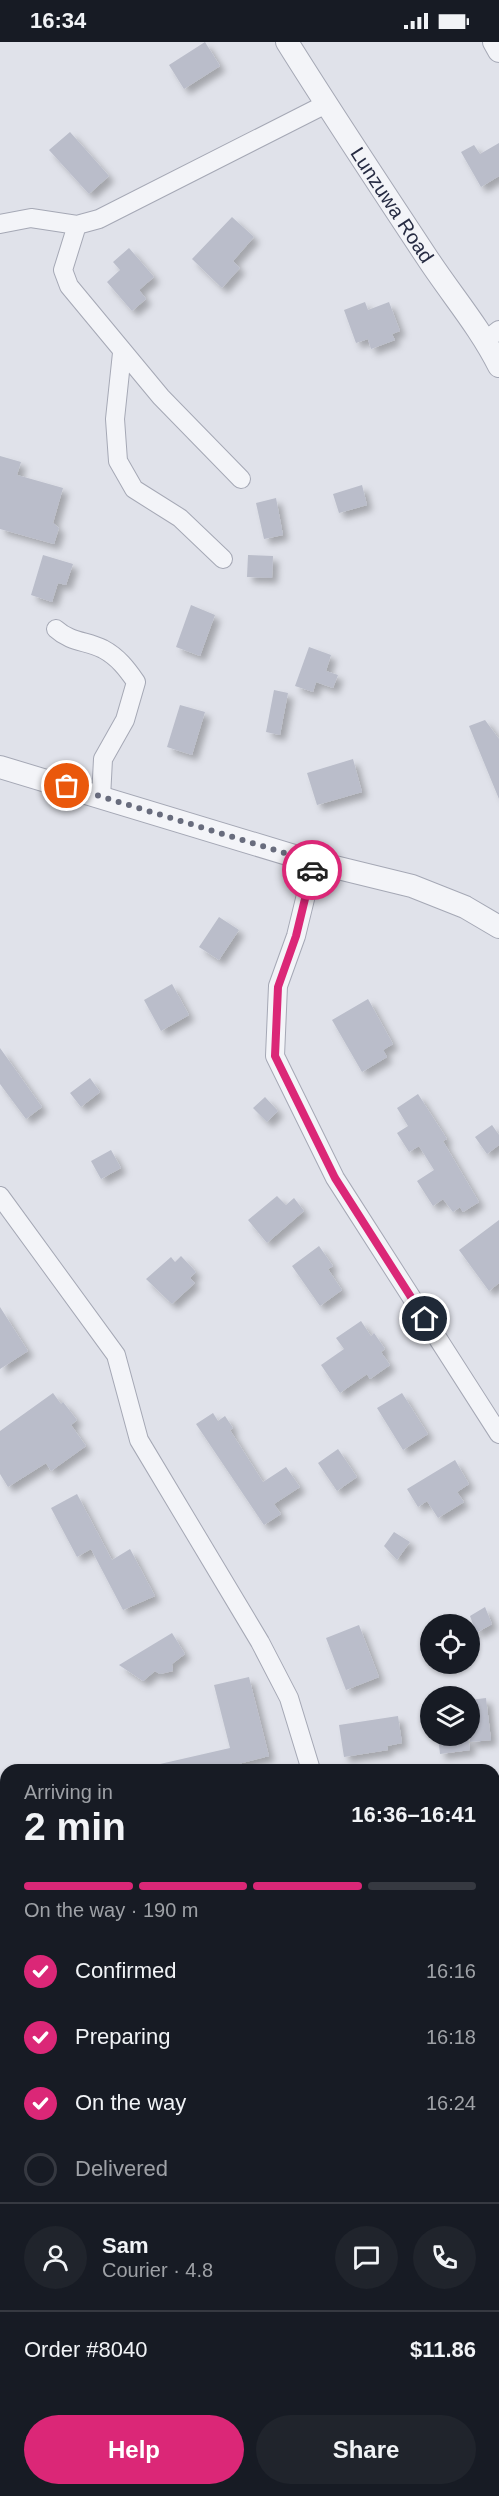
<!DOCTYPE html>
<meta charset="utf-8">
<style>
body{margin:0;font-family:Helvetica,sans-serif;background:#20242c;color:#f1f3f6;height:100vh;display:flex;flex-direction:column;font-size:22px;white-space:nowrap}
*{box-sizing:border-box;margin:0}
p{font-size:20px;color:#9ea1a6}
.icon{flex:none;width:33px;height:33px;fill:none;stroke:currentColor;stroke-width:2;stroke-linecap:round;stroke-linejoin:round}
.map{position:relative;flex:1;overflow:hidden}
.side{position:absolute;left:0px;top:1722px;width:500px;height:732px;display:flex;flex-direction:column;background:#171b24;border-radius:18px 18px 0 0;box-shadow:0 2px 4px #0004}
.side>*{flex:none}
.tools{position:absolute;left:420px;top:1572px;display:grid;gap:12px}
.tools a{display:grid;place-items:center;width:60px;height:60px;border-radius:50%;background:#171b24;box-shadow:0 2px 4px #0004;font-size:30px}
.pin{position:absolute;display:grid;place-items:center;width:51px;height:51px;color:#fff;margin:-26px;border:3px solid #fff;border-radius:50%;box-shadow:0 2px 6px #0007}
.courier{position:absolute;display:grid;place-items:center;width:60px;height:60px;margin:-30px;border:4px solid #db2777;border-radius:50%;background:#fff;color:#222;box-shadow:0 2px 8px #0007}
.head em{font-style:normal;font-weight:700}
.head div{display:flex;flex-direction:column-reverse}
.head{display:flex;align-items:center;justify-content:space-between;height:102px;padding:0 24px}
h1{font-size:39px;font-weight:700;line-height:45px}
.bar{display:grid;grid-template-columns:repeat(4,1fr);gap:9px 6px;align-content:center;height:72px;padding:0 24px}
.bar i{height:8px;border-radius:4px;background:#363941}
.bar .active{background:#db2777}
.bar p{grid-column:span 4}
.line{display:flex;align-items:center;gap:15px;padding:0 24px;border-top:2px solid #363941}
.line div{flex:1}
.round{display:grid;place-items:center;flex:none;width:63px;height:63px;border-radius:32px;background:#20242c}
ol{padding:0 24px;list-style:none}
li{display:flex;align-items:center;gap:18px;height:66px}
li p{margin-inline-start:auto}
li .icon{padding:6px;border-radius:50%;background:#db2777;color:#fff;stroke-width:4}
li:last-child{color:#9ea1a6}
li i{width:33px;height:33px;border:3px solid #363941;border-radius:50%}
.cta{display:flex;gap:12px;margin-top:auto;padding:12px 24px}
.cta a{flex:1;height:69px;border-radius:36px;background:#db2777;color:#fff;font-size:24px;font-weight:700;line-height:69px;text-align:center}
.cta a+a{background:#20242c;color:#f1f3f6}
.status{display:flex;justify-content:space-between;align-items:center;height:42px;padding:0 30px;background:#171b24;direction:ltr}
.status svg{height:16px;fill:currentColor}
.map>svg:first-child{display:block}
</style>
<div class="status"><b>16:34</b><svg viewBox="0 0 49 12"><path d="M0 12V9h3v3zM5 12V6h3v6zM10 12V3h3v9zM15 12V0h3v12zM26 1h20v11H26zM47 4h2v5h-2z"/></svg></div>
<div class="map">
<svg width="499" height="2454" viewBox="0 0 499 2454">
<defs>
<filter id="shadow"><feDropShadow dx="5.5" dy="5.5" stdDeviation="3" flood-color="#0004"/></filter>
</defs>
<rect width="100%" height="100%" fill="#e0e2ea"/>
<path fill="#babdca" filter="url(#shadow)" d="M205 0 220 24 184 47 169 23Z
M70 90 109 134 89 152 49 108Z
M499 101V134L481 145 461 110 474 103 480 112Z
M232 175 254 195 233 219 240 226 222 246 192 217Z
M129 206 154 235 139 248 146 257 132 269 107 240 120 228 113 220Z
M365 260 368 268 389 260 400 289 392 292 395 298 371 307 368 297 356 301 344 268Z
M0 414 21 420 17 433 63 446 53 481 59 486 54 502 0 487Z
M362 443 367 463 339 471 333 452Z
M276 456 283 493 264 497 256 461Z
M43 513 73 522 66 543 58 541 52 560 31 553Z
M248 513 273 514 272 536 247 535Z
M191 563 215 573 200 614 176 605Z
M309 605 331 613 326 629 338 633 333 646 316 640 313 650 295 644Z
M274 648 288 651 280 693 266 690Z
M180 663 205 670 192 713 167 705Z
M485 678 499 697V757L469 684Z
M353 717 362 750 317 763 307 731Z
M219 875 239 888 219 918 199 905Z
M172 942 189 973 161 989 144 958Z
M368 957 393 1002 383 1008 387 1015 362 1030 332 978Z
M0 1006 42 1065 26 1077 0 1042Z
M90 1036 100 1050 81 1065 70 1051Z
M418 1052 447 1097 443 1099 479 1160 463 1170 460 1165 453 1170 443 1157 433 1164 417 1139 434 1128 419 1104 409 1110 397 1091 408 1084 397 1066Z
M265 1055 278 1069 267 1080 253 1066Z
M492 1083 499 1093V1103L487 1112 475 1095Z
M111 1108 121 1126 101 1137 91 1119Z
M277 1154 286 1163 294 1156 304 1169 267 1201 248 1178Z
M499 1178V1241L489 1249 459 1208Z
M319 1204 333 1224 328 1227 342 1248 320 1264 292 1224Z
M181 1214 196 1230 190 1236 195 1241 172 1262 146 1237 171 1215 175 1220Z
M0 1265 28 1309 0 1327Z
M361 1279 371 1294 374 1291 385 1307 381 1310 390 1323 370 1337 367 1332 340 1351 321 1323 344 1307 336 1296Z
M53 1351 61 1362 63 1360 77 1378 71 1383 86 1404 51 1429 46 1421 8 1445 0 1432V1389Z
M402 1351 428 1392 403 1408 377 1366Z
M213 1371 218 1379 225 1374 233 1386 230 1388 263 1440 286 1425 300 1445 274 1462 281 1472 264 1483 196 1382Z
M338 1407 357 1435 337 1449 318 1421Z
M455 1418 469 1442 457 1450 464 1460 438 1476 427 1459 418 1465 407 1447Z
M77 1452 112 1518 130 1507 155 1554 123 1568 91 1507 77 1515 51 1466Z
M394 1490 410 1500 397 1518 384 1504Z
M485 1565 492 1582 476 1591 470 1574Z
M359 1583 379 1635 346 1648 326 1596Z
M172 1591 185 1612 172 1622 173 1629 160 1632 155 1629 143 1639 119 1623Z
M249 1635 269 1714 227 1725 228 1728H160V1722L230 1706 214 1643Z
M486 1656 491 1698 470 1700V1658Z
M398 1674 402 1701 387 1704 388 1708 344 1715 339 1683Z
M438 1694H468L470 1708 440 1712Z"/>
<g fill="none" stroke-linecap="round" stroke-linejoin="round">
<defs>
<path id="minor" d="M0 182 31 176 77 183 99 177 326 62
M77 183 63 228 69 244 161 355 241 437
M486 298 499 288
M122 311 115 377 118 419 134 447 180 476 223 517
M56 587C70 600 87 599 103 607 118 615 127 627 136 640L125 678 103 717 101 756
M314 820 296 894 278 944 275 1014 335 1136 499 1392
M0 1154 116 1313 139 1398 260 1600 289 1656 311 1728
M0 1764 6 1783
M494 1841H499
M0 1879 6 1984
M494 2145H499
M494 2437H499
M68 2448 74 2454
M357 2448V2454
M251 2454 314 2448"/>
<g id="tertiary">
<path id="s1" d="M287 0C332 72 379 143 426 214 450 251 479 284 499 324"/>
<path d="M494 0 499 9"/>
<path d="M0 725 314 820 412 844 465 865 499 885"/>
</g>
</defs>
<use href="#minor" stroke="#a5a8b5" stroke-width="20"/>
<use href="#tertiary" stroke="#a5a8b5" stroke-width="24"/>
<use href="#minor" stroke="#f3f4f8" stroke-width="18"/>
<use href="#tertiary" stroke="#f3f4f8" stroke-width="22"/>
</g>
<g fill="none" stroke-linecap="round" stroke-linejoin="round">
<path stroke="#686c7d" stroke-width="6" stroke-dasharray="0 10.8" d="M67 744 314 820 312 828"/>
<path stroke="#db2777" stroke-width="8" d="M312 828 296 894 278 945 275 1014 335 1136 425 1277"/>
</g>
<g text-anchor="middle" stroke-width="6" stroke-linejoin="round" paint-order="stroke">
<g font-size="20" fill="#272c43" stroke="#f0f2f7">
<text dy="7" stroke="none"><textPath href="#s1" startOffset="194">Lunzuwa Road</textPath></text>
</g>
</g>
</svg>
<div class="tools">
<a><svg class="icon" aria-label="locate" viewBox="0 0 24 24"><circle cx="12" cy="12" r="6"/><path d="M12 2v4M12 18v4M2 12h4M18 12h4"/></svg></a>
<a><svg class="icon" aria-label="layers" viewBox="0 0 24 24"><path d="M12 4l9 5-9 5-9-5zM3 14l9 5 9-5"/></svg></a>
</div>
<div class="pin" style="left:67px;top:744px;background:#ea580c"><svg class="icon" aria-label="bag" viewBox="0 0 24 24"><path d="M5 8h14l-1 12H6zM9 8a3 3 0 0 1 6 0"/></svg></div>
<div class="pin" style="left:425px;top:1277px;background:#1f2937"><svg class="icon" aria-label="home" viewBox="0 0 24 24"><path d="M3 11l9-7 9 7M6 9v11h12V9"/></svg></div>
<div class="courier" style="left:312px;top:828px"><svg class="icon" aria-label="car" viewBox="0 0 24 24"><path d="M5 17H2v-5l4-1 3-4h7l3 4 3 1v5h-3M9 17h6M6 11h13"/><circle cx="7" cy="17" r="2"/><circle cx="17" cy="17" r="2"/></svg></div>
<section class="side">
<div class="head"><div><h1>2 min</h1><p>Arriving in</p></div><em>16:36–16:41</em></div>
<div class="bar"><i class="active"></i><i class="active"></i><i class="active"></i><i></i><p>On the way · 190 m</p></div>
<ol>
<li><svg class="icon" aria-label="check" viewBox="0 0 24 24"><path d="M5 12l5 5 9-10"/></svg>Confirmed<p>16:16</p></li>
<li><svg class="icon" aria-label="check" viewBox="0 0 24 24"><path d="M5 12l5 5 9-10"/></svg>Preparing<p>16:18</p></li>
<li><svg class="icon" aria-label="check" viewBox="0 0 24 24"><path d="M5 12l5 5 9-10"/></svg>On the way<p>16:24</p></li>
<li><i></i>Delivered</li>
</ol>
<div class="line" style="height:108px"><a class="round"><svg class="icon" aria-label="person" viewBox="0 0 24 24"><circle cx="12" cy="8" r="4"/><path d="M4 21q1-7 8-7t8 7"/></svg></a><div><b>Sam</b><p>Courier · 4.8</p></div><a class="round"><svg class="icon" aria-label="chat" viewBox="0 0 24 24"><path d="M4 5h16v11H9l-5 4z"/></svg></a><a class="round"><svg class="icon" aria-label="phone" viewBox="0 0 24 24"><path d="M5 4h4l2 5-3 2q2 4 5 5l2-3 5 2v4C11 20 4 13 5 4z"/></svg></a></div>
<div class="line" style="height:78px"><div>Order #8040</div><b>$11.86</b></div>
<div class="cta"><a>Help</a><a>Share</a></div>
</section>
</div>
